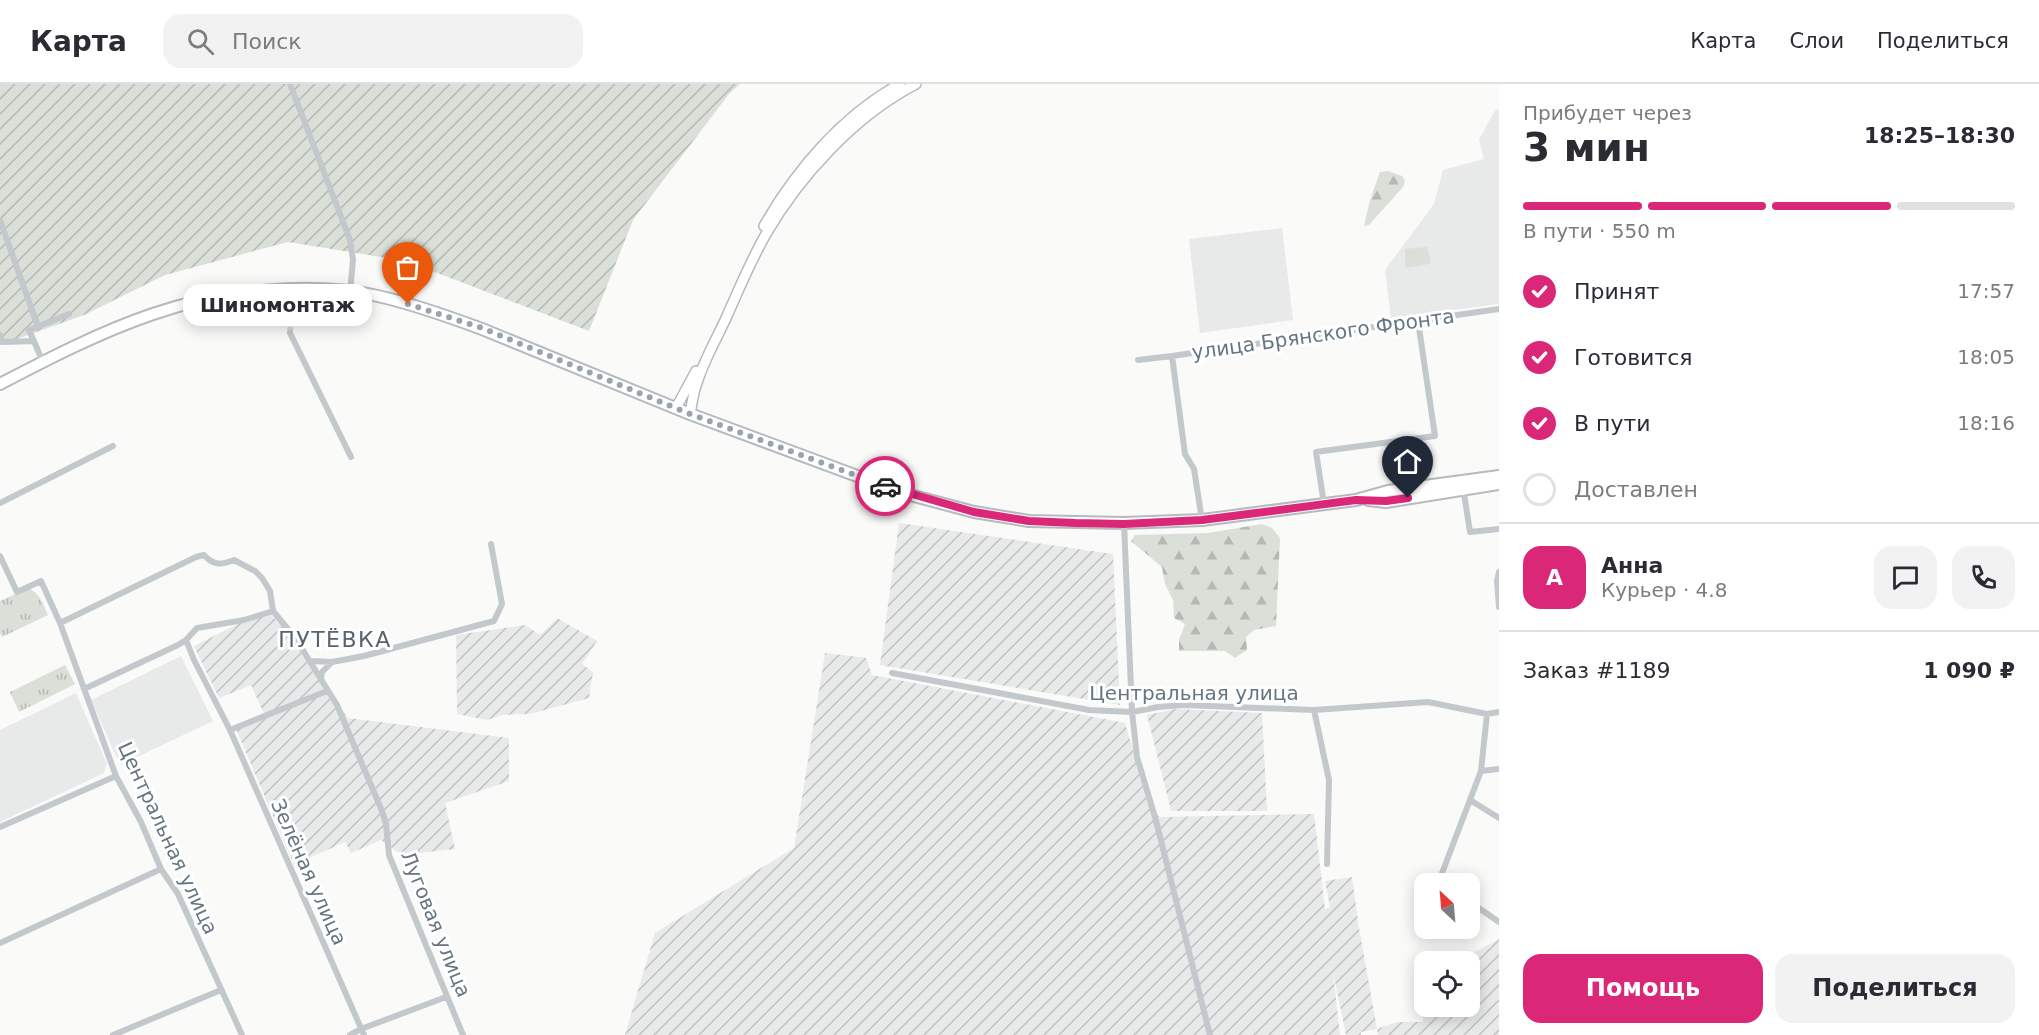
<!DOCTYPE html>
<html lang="ru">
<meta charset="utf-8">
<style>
body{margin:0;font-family:"DejaVu Sans",sans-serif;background:#f2f2f3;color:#2b2b33;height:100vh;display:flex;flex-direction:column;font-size:22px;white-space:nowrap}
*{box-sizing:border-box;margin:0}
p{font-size:20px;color:#7c7c81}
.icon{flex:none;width:33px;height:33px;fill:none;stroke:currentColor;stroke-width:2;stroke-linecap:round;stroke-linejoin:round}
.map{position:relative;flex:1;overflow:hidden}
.drawer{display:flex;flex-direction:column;background:#fff;width:540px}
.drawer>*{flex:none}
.needle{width:39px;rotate:334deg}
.controls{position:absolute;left:1414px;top:789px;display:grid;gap:12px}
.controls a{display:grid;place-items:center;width:66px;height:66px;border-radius:12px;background:#fff;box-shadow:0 3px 15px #0003;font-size:30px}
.pin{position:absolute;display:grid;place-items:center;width:51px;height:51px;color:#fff;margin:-62px -26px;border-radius:50% 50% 50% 0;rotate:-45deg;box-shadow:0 0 6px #0007}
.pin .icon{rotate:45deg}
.courier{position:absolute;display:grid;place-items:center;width:60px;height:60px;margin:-30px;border:4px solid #db2777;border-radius:50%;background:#fff;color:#222;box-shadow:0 2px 8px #0007}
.bubble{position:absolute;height:42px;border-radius:18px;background:#fff;box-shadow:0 3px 15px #0003;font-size:20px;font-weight:800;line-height:42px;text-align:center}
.overview em{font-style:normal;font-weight:800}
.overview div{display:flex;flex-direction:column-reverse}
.overview{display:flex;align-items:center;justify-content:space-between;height:102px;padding:0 24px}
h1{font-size:39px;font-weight:800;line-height:45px}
.bar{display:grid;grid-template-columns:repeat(4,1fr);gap:9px 6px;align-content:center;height:72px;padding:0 24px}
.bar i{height:8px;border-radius:4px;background:#e1e1e2}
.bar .current{background:#db2777}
.bar p{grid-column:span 4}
.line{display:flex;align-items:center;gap:15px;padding:0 24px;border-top:2px solid #e1e1e2}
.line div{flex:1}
.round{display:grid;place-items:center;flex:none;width:63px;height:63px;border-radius:18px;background:#f2f2f3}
ol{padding:0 24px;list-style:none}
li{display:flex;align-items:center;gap:18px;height:66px}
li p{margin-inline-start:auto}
li .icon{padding:6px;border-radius:50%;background:#db2777;color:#fff;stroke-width:4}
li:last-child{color:#7c7c81}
li i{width:33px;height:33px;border:3px solid #e1e1e2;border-radius:50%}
.cta{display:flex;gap:12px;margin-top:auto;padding:12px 24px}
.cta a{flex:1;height:69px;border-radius:18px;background:#db2777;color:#fff;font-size:24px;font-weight:800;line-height:69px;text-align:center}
.cta a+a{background:#f2f2f3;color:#2b2b33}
header{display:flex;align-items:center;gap:36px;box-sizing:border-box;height:84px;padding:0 30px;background:#fff;border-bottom:2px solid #e1e1e2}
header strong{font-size:28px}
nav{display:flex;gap:33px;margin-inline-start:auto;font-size:21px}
.search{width:420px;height:54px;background:#f2f2f3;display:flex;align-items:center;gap:15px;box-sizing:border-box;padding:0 21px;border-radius:18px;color:#7c7c81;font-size:22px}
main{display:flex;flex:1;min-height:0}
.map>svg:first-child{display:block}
</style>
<header>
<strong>Карта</strong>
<div class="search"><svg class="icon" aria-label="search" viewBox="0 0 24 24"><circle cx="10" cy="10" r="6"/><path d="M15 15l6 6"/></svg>Поиск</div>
<nav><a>Карта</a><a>Слои</a><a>Поделиться</a></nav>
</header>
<main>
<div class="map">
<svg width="1499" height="951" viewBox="0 0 1499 951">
<defs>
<pattern id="industrial-furrows" width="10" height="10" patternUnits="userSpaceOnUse" patternTransform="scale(1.5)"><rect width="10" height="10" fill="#e8e9e9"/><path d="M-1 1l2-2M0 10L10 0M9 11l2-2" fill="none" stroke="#c0c1c2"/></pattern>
<pattern id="forest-firs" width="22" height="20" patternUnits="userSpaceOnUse" patternTransform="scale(1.5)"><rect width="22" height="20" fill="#dadfd7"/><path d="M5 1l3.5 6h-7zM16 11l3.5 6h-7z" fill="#b4b9b4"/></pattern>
<pattern id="park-tufts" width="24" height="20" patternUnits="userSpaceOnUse" patternTransform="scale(1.5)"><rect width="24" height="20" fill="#dadfd7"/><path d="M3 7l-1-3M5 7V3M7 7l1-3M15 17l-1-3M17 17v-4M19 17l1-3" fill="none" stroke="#b4b9b4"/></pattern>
<pattern id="garden-furrows" width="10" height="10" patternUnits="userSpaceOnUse" patternTransform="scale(1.5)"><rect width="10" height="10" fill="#dadfd7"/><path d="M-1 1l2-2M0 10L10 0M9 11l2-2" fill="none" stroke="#b4b9b4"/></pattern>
</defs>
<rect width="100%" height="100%" fill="#fafaf8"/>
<path fill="#e8e9e9" d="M1499 24V220L1391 234 1385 186 1434 120 1443 86 1484 75 1479 56 1494 28Z
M1282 144 1293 236 1200 249 1189 155Z
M181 572 213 637 120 681 91 616Z
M76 609 107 680 104 689 0 738V646Z"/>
<path fill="url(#industrial-furrows)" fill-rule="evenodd" d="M899 439 1113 470 1120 621 880 581Z
M266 526 291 551 348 634 509 654V697L445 719 455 765 402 771 381 756 351 769 345 758 294 781 236 645 265 632 251 601 219 614 194 562Z
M557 534 597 557 582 580 593 588 589 614 530 630 501 631 487 636 457 630 456 551 525 541 540 551Z
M825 569 866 574 872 591 1125 639 1152 729 1161 733 1314 730 1325 825 1330 823 1325 797 1352 793 1359 844 1377 945 1397 938H1423L1421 868 1467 872 1499 855V951H1378L1377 945 1361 948V951H1346L1333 888 1340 951H625L655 849 794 764ZM1425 878H1470V922H1425Z
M1175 625 1262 629 1267 727H1171L1147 631Z"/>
<path fill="#dadfd7" d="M1427 163 1431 178 1429 180 1406 184 1405 182V165Z"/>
<path fill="url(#forest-firs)" d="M1388 87 1402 92 1405 97 1403 103 1369 141 1364 142 1370 116 1380 88Z
M1262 440 1272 444 1280 454 1276 542 1254 546 1246 553 1247 566 1235 574 1225 567H1179V556L1185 540 1174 534 1173 516 1165 500 1162 483 1131 457 1135 451 1208 449Z"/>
<path fill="url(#park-tufts)" d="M28 504C40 509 43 520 48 531L2 553 0 549V517Z
M65 581 75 600 19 628 10 608Z"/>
<path fill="url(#garden-furrows)" d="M0 0H740L729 10 633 136 589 247 406 177 288 158 165 191 84 231 0 261Z"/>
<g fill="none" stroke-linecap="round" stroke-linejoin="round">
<path stroke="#d5d9db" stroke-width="6" stroke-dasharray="6 3" stroke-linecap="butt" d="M290 249 294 206"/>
<defs>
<path id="secondary" d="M764 142C796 86 843 31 900 0
M676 324 696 287
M690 330C692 320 693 309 697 299 704 276 717 254 727 232 739 205 751 176 766 150 800 91 856 31 916 0"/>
<path id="primary" d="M0 300C50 274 100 248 153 230 220 207 308 197 378 212 413 220 447 232 482 245L690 330 903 409 974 428 1029 437 1124 439 1202 436 1356 416 1388 407 1499 392
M1368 416 1386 418 1499 400"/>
</defs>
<use href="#secondary" stroke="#b3babf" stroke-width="12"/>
<use href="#primary" stroke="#b5babe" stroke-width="14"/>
<path stroke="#c3c8cc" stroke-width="6" d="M290 0 350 156 353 176 350 208
M0 136 38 243
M290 249 351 373
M0 251 2 258 34 257
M1138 276 1172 272
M43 278 29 246 69 230
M1463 403 1470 448 1499 445
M0 419 113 362
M1324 420 1316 368 1435 352 1418 237
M1202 436 1194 385 1185 370 1172 272 1499 225
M1124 439 1132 628 1137 673 1155 733 1210 951
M0 472 17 508 41 497 60 539 116 692 141 738 161 785 178 810 242 951
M1499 488 1497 497 1499 523
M60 539 196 473 204 471C214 482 221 481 234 476L255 487 262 494 270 507 273 527 296 555 337 621 382 727 386 740 389 771 463 951
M186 556 194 576 230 646 364 951
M310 577 332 578 364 572 494 537 502 520 491 460
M892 589 1089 626 1132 628 1158 623 1184 621 1314 626 1428 618 1487 630 1499 628
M321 596 322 588 332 578
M84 605 178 561 186 556 197 544 244 536 273 527
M1314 626 1329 696 1327 780
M230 646 327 607
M1481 687 1499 685
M1470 716 1499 734
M0 743 116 692
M1443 800 1439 797 1481 687 1487 630
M1470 818 1499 838
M0 859 161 785
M113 951 221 906
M350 951 361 945 446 913"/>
<use href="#secondary" stroke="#fff" stroke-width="9"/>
<use href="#primary" stroke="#fff" stroke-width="10"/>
</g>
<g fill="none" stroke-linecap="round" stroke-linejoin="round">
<path stroke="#99a4ac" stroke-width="6" stroke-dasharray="0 10.8" d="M408 220 482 244 690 330 885 402"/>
<path stroke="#db2777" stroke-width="8" d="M885 402 974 428 1029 437 1075 439 1124 440 1202 436 1356 416 1386 417 1408 414"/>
</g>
<g text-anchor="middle" stroke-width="6" stroke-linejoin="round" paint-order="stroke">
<g font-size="20" fill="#657683" stroke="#fff">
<text transform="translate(1323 250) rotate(-8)" y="7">улица Брянского Фронта</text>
<text x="1194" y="616">Центральная улица</text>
<text transform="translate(168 754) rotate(65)" y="7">Центральная улица</text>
<text transform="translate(309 788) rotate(66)" y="7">Зелёная улица</text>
<text transform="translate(436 840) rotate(68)" y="7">Луговая улица</text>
</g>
<g font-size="22" letter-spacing="1.5" fill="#57646e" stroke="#fff">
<text x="335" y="563">ПУТЁВКА</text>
</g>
</g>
</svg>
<div class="controls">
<a><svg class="needle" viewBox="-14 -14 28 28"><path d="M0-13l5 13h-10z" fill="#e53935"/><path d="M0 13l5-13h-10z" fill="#7c7c81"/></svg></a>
<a><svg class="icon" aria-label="locate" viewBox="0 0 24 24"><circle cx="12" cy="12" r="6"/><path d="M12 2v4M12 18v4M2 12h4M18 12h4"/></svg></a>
</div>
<div class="pin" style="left:408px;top:220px;background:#ea580c"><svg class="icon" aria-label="bag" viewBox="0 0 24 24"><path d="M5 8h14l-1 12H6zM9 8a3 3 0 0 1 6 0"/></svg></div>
<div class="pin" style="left:1408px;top:414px;background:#1f2937"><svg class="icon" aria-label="home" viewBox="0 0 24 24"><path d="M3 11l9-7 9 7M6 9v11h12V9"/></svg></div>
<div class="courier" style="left:885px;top:402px"><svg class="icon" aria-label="car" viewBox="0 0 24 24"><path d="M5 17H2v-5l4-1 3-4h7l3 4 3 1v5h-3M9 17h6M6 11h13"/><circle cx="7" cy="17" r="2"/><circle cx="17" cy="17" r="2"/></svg></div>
<div class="bubble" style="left:183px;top:200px;width:189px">Шиномонтаж</div>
</div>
<section class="drawer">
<div class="overview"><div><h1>3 мин</h1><p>Прибудет через</p></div><em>18:25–18:30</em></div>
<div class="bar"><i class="current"></i><i class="current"></i><i class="current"></i><i></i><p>В пути · 550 m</p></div>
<ol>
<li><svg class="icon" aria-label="check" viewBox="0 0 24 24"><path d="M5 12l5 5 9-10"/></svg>Принят<p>17:57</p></li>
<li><svg class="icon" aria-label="check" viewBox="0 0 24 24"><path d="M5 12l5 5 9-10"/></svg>Готовится<p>18:05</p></li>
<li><svg class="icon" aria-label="check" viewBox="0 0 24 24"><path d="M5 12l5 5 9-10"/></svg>В пути<p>18:16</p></li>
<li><i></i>Доставлен</li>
</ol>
<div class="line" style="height:108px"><b class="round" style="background:#db2777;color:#fff">А</b><div><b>Анна</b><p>Курьер · 4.8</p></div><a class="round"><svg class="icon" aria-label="chat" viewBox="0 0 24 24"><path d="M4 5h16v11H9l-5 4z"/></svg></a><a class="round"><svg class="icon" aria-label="phone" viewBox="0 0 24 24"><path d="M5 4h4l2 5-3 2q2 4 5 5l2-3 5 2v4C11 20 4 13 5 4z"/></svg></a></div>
<div class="line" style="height:78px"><div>Заказ #1189</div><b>1 090 ₽</b></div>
<div class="cta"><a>Помощь</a><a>Поделиться</a></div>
</section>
</main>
